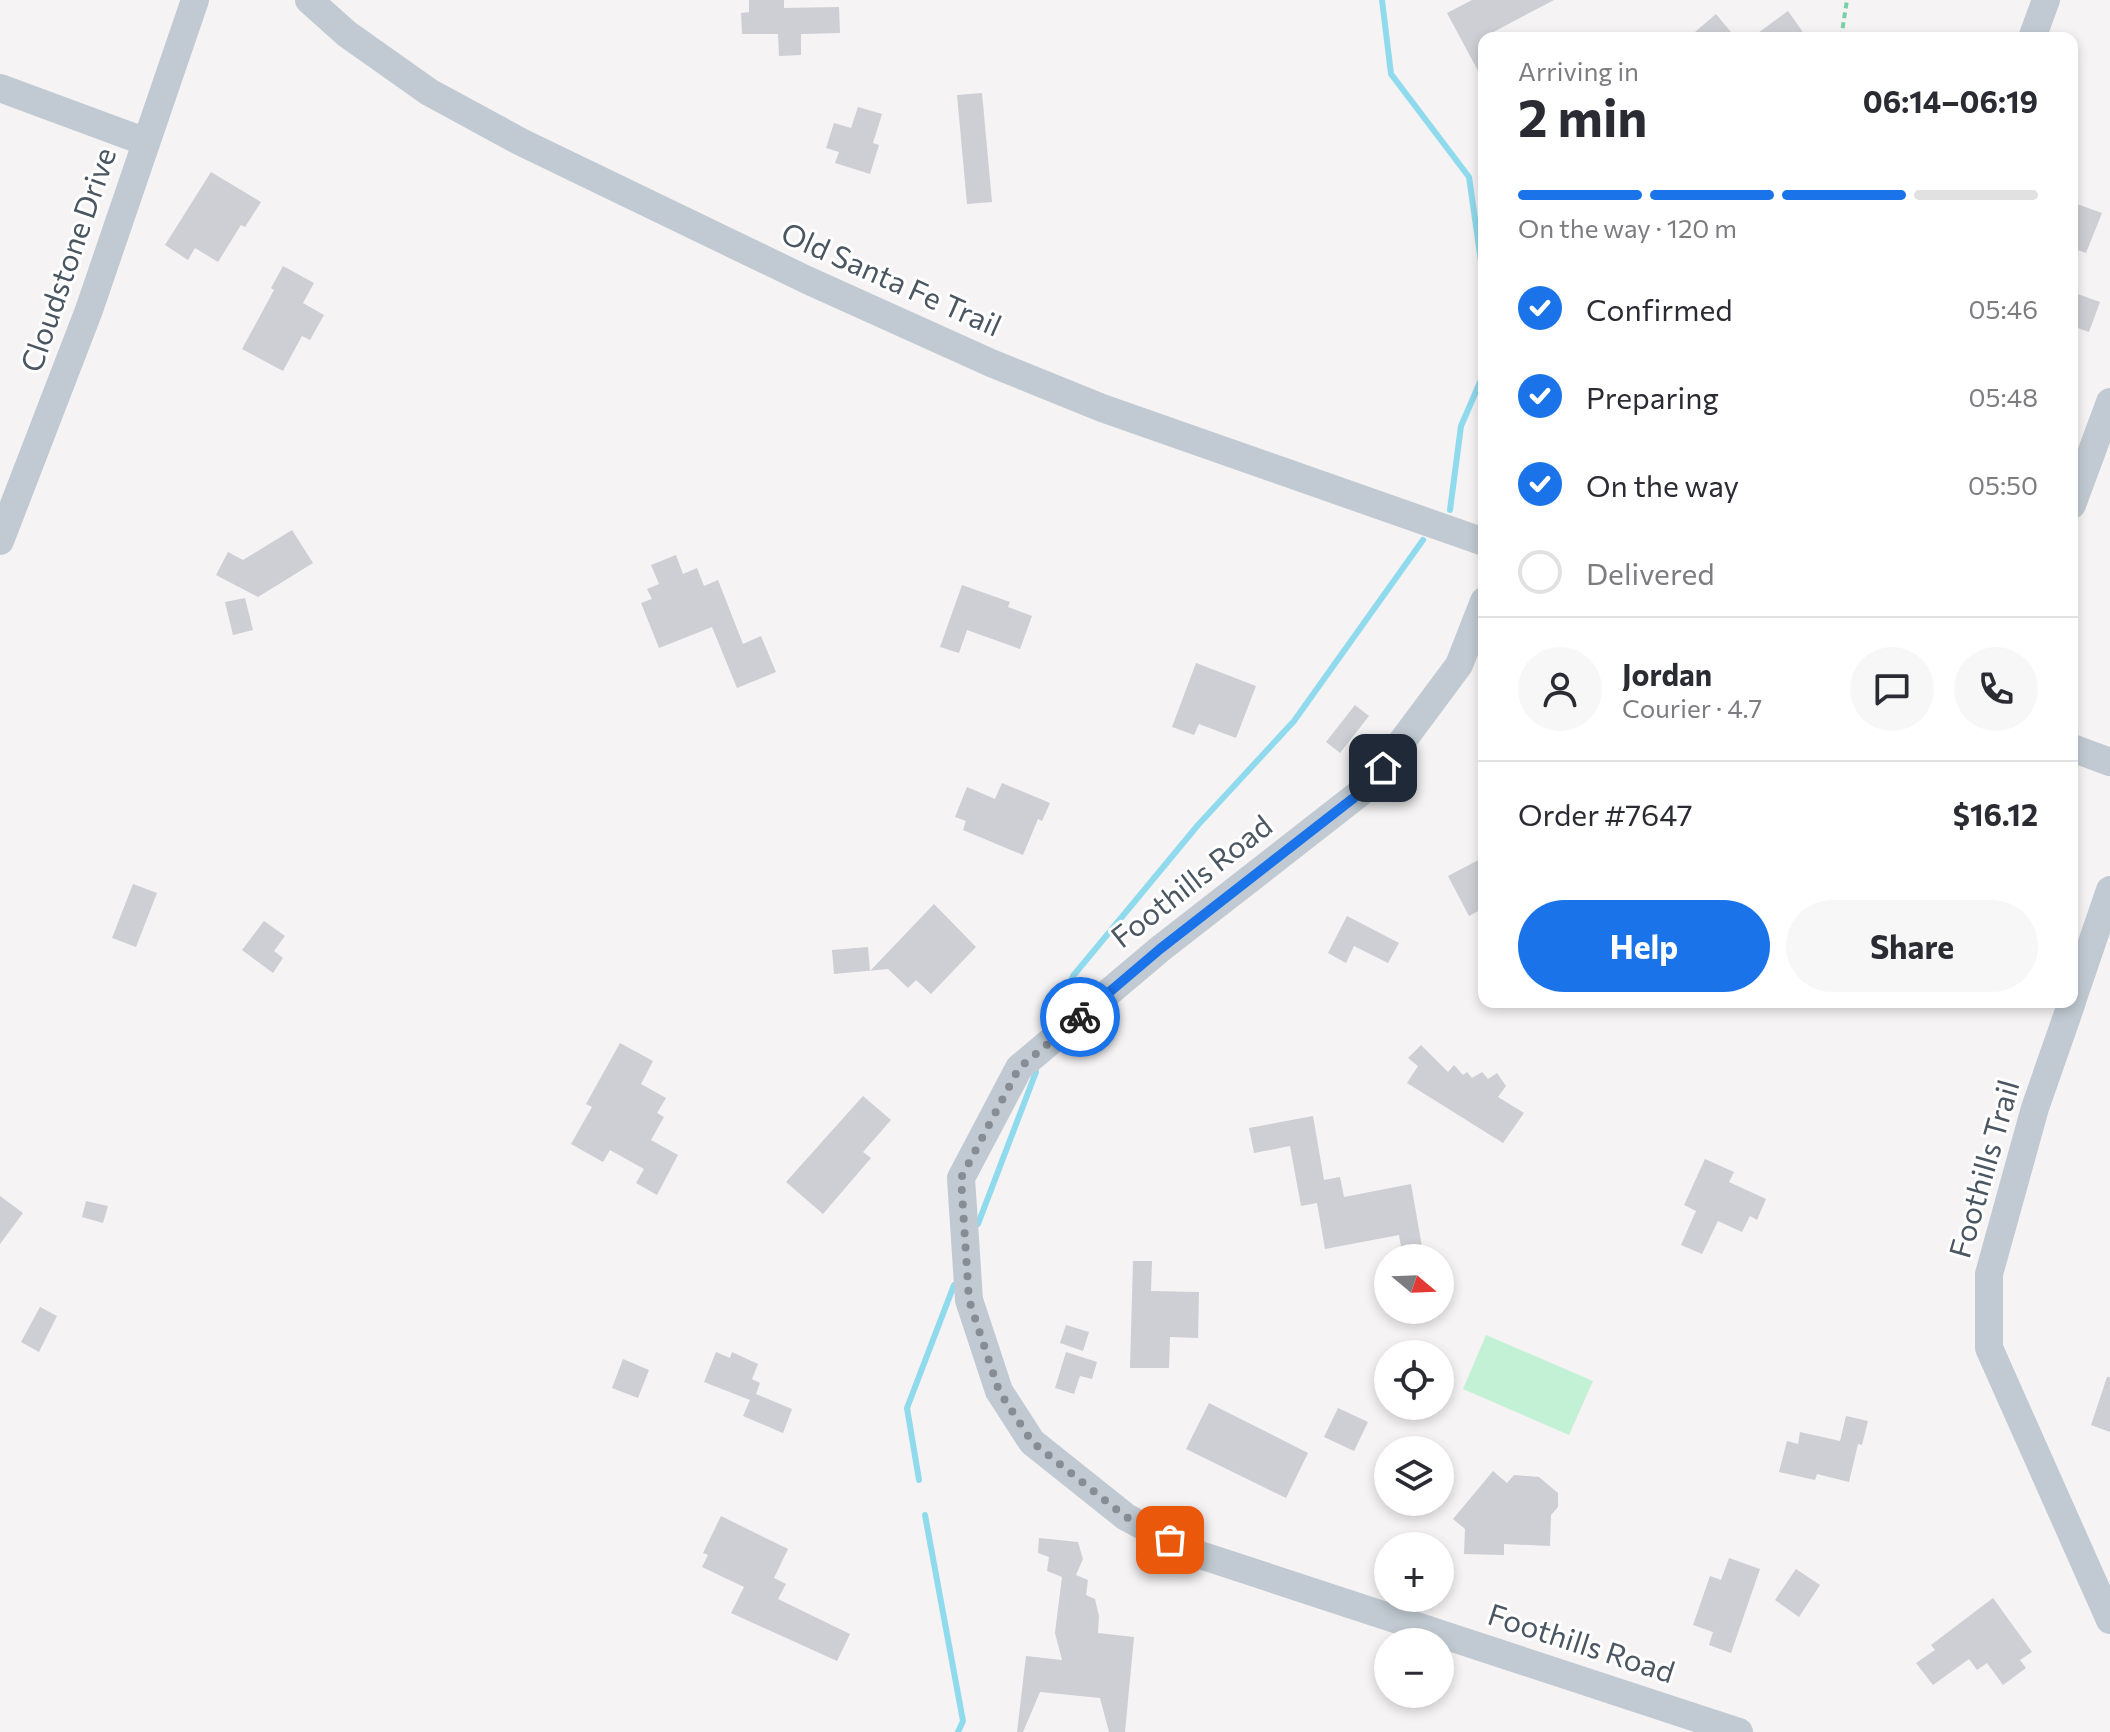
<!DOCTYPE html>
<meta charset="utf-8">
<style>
body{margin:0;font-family:Commissioner,sans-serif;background:#f7f7f7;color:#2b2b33;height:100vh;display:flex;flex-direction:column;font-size:30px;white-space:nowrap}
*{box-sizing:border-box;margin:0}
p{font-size:26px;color:#7c7c81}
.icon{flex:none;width:44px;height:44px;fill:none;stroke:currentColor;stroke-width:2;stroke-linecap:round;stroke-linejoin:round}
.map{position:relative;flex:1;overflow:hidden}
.details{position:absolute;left:1478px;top:32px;width:600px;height:976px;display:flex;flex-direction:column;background:#fff;border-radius:16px;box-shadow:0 4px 12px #0003}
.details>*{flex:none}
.needle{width:52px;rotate:109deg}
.fabs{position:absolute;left:1374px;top:1244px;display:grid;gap:16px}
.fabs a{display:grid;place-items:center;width:80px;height:80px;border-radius:50%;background:#fff;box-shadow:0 4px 12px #0003;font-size:40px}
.pin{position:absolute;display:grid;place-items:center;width:68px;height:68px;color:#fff;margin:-34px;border-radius:16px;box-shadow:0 4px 12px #0006}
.courier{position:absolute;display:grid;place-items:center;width:80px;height:80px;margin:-40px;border:6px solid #1a73e8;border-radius:50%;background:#fff;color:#222;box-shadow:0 2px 10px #0007}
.headline em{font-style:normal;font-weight:700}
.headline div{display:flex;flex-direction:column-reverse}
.headline{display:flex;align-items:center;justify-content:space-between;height:136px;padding:0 40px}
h1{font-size:52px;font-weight:700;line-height:60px}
.bar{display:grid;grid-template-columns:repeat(4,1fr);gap:12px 8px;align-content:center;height:96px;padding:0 40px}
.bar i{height:10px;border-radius:6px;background:#e1e1e2}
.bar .selected{background:#1a73e8}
.bar p{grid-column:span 4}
.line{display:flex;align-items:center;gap:20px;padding:0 40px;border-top:2px solid #e1e1e2}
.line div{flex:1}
.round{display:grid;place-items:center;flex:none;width:84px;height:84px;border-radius:42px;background:#f7f7f7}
ol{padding:0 40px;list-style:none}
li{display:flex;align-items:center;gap:24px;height:88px}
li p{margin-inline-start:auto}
li .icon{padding:8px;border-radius:50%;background:#1a73e8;color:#fff;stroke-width:4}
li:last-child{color:#7c7c81}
li i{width:44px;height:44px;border:4px solid #e1e1e2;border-radius:50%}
.action{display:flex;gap:16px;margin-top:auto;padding:16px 40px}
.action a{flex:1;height:92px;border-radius:48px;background:#1a73e8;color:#fff;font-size:32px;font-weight:700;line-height:92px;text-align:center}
.action a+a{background:#f7f7f7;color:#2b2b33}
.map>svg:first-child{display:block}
</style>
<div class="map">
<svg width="2110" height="1732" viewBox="0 0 2110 1732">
<rect width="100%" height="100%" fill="#f5f3f3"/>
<path fill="#c3f1d5" d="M1486 1335 1593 1381 1569 1435 1463 1389Z"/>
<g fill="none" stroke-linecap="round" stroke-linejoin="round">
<path stroke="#90daee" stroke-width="6" d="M1382 0 1391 74 1469 177 1484 282
M1450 510 1461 426 1484 373
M1057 1017 1073 976 1198 825 1294 721 1423 540
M978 1224 1036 1072
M919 1480 907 1408 954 1285
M925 1515 963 1721 958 1732"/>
</g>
<path fill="#cdcfd5" d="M749 0H784V8L839 7 840 33 801 34V55L779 56 778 34H742L741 13 749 12Z
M1472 0H1554L1484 37V82L1447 13Z
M1788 11 1807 38H1751Z
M1716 14 1736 38H1688Z
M982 93 992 202 967 204 957 95Z
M858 107 882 114 873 143 879 145 870 174 835 163 839 152 826 148 834 123 851 128Z
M211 172 261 202 245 227 241 225 218 262 195 248 188 260 165 245Z
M2077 204 2102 213 2086 253 2072 248V217Z
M283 266 314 283 303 303 324 315 310 340 302 336 283 371 242 349 274 290 271 288Z
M2072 292 2100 302 2089 332 2072 326Z
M292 530 313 563 258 597 216 575 228 552 243 560Z
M676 555 683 574 697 568 704 586 718 580 743 644 761 636 776 672 737 688 712 627 659 648 641 603 652 599 647 589 659 584 651 565Z
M962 585 1010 602 1008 607 1032 616 1020 649 967 630 959 653 940 647Z
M245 598 253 630 233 635 225 602Z
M1196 663 1256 686 1236 738 1199 724 1194 735 1172 727Z
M1355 705 1369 716 1340 753 1326 742Z
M1002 783 1050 803 1042 821 1038 819 1023 855 963 830 966 821 955 817 967 787 995 799Z
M1484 857V908L1469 916 1448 876Z
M133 884 157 893 136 947 112 938Z
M934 904 976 947 931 994 916 980 908 988 888 969 834 974 832 950 868 947 870 971Z
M1347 916 1399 943 1388 963 1354 946 1346 963 1328 953Z
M264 921 285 936 274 951 283 958 273 973 242 950Z
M620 1043 653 1061 641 1084 666 1098 657 1113 664 1117 651 1140 678 1155 657 1195 636 1183 644 1169 610 1150 603 1162 571 1144 592 1107 586 1104Z
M1421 1045 1448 1072 1454 1065 1463 1075 1467 1072 1472 1078 1482 1072 1488 1079 1497 1073 1506 1086 1498 1097 1524 1113 1503 1143 1407 1083 1418 1066 1408 1058Z
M863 1096 891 1120 863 1152 871 1158 823 1214 786 1182Z
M1313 1116 1324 1180 1340 1177 1344 1197 1411 1184 1424 1258H1403L1399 1235 1325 1249 1317 1203 1301 1206 1290 1146 1254 1153 1249 1128Z
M1705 1159 1734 1172 1729 1182 1766 1199 1757 1220 1750 1216 1742 1232 1718 1221 1702 1254 1681 1245 1696 1211 1684 1205Z
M0 1196 23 1213 0 1244Z
M86 1201 108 1206 103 1223 82 1217Z
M1133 1261H1152L1151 1291 1199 1292 1198 1338 1170 1337 1169 1368H1130Z
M40 1307 57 1316 39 1352 21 1342Z
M1066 1325 1089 1332 1083 1351 1060 1343Z
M716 1352 730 1358 732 1352 758 1364 752 1379 760 1383 756 1394 792 1409 783 1433 743 1416 750 1400 704 1382Z
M1066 1352 1097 1362 1092 1379 1080 1376 1074 1394 1055 1388Z
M623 1359 649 1370 638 1398 612 1388Z
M2107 1377H2110V1432L2091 1425Z
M1209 1403 1308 1453 1286 1498 1186 1449Z
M1338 1408 1368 1422 1354 1451 1324 1437Z
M1846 1416 1868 1421 1862 1445 1858 1444 1849 1482 1817 1474 1815 1480 1779 1472 1787 1441 1798 1444 1800 1432 1840 1441Z
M1493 1471 1507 1483 1514 1475 1539 1477 1558 1493V1507L1551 1515 1550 1546 1504 1544V1555L1464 1554 1465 1529 1453 1519Z
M721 1516 788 1549 774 1578 786 1584 778 1599 850 1634 837 1661 731 1613 744 1587 702 1567 708 1555 703 1553Z
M1039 1538 1078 1542 1083 1559 1076 1575 1088 1580 1086 1595 1095 1599 1099 1616 1098 1633 1134 1637 1125 1732H1109L1100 1698 1040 1692 1023 1732H1017L1026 1656 1062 1660 1055 1633 1062 1577 1047 1571 1049 1557 1038 1553Z
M1729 1558 1760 1569 1731 1653 1709 1645 1713 1632 1693 1625 1710 1576 1721 1580Z
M1796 1569 1820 1585 1799 1617 1775 1600Z
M1993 1598 2032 1652 2020 1660 2026 1668 2003 1685 1987 1663 1977 1670 1969 1659 1933 1685 1916 1663 1935 1650 1931 1645Z"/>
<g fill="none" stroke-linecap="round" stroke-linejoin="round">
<path stroke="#7ad0a6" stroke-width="4" stroke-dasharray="6 4" stroke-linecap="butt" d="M1841 38 1847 0"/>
<path stroke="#c1cad2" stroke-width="28" d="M309 0 347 34 429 92 521 142 807 280 991 363 1102 408 1484 542
M2032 38 2046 0
M0 88 146 142
M2072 505 2110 402
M0 541 89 310 195 0
M1484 601 1459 665 1369 786 1160 949 1019 1068 961 1178 969 1300 999 1391 1032 1442 1126 1517 1191 1552 1739 1732
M2072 748 2110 762
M2072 1001 2110 890
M2072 1002 2035 1108 1989 1274V1348L2110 1620"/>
</g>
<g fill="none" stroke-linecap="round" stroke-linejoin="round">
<path stroke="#868d94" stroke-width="8" stroke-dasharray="0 14.4" d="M1080 1017 1019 1068 961 1178 969 1300 999 1391 1032 1442 1126 1517 1170 1540"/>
<path stroke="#1a73e8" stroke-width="10" d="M1080 1017 1160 949 1369 786 1383 768"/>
</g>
<g text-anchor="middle" stroke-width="6" stroke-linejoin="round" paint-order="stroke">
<g font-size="30" fill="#4a5661" stroke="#fff">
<text transform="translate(69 260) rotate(-71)" y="10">Cloudstone Drive</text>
<text transform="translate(891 280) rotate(24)" y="10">Old Santa Fe Trail</text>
<text transform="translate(1192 882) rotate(-38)" y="10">Foothills Road</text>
<text transform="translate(1985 1169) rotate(-74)" y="10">Foothills Trail</text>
<text transform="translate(1581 1644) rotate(18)" y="10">Foothills Road</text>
</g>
</g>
</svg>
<div class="fabs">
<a><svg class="needle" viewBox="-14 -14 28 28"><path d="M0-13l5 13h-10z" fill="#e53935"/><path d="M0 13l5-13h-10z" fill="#7c7c81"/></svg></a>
<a><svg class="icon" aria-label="locate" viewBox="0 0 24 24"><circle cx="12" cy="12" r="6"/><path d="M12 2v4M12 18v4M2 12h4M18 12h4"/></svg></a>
<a><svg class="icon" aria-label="layers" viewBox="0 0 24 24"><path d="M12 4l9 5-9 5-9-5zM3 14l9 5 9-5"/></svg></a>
<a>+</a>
<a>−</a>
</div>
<div class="pin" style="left:1170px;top:1540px;background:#ea580c"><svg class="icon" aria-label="bag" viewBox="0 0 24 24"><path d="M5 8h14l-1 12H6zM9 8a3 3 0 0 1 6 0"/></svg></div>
<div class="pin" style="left:1383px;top:768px;background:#1f2937"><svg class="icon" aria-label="home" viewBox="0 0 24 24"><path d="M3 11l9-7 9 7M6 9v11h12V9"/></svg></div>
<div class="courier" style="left:1080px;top:1017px"><svg class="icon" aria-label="bike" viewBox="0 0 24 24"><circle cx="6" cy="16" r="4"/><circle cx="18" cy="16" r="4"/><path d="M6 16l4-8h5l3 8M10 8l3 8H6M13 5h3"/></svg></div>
<section class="details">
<div class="headline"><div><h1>2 min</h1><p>Arriving in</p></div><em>06:14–06:19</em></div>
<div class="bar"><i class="selected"></i><i class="selected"></i><i class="selected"></i><i></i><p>On the way · 120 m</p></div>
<ol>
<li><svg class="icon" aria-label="check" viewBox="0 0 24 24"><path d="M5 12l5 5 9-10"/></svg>Confirmed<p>05:46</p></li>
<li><svg class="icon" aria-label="check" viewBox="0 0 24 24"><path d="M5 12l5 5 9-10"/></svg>Preparing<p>05:48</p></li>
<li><svg class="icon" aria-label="check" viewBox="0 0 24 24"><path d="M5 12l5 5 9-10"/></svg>On the way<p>05:50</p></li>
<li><i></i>Delivered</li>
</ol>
<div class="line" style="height:144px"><a class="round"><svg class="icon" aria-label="person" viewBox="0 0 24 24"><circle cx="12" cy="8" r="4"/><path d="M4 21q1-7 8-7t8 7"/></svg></a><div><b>Jordan</b><p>Courier · 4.7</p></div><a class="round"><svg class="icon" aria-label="chat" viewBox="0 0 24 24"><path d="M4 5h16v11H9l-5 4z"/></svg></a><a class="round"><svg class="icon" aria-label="phone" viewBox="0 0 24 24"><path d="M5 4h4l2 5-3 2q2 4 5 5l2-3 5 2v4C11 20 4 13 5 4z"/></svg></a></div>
<div class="line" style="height:104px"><div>Order #7647</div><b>$16.12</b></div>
<div class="action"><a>Help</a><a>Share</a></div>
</section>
</div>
